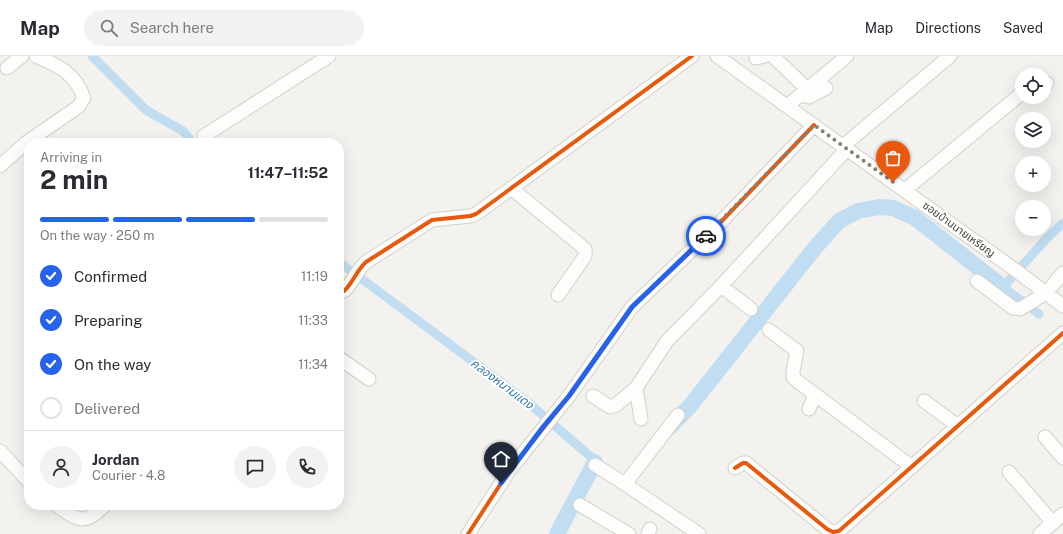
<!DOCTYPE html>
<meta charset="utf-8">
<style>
body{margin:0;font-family:"Public Sans","Noto Sans Thai",sans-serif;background:#f2f2f3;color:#2b2b33;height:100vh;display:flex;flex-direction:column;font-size:15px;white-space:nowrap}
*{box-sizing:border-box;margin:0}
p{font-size:13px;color:#7c7c81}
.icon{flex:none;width:22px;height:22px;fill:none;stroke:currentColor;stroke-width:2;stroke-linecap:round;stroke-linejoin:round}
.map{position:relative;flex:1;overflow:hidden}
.sheet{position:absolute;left:24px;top:82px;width:320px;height:372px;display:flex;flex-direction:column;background:#fff;border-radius:16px;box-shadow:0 4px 16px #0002}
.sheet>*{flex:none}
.tools{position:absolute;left:1015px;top:12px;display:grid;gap:8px}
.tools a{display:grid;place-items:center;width:36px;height:36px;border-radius:50%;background:#fff;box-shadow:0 4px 16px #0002;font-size:20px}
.pin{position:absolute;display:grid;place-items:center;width:34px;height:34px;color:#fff;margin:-41px -17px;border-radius:50% 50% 50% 0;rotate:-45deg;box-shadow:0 0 4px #0007}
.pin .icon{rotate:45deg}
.courier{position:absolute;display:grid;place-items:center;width:40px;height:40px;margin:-20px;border:3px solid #2563eb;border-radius:50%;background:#fff;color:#222;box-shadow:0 1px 5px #0007}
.summary em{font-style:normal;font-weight:700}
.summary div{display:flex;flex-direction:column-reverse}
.summary{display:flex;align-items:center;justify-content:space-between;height:68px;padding:0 16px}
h1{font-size:26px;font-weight:700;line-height:30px}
.bar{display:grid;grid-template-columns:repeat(4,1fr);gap:6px 4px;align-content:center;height:48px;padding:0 16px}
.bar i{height:5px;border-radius:3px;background:#e1e1e2}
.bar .current{background:#2563eb}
.bar p{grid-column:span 4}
.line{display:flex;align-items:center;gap:10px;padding:0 16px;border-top:1px solid #e1e1e2}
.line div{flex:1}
.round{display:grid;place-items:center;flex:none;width:42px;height:42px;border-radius:21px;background:#f2f2f3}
ol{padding:0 16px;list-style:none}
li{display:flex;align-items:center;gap:12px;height:44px}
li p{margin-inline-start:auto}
li .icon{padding:4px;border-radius:50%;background:#2563eb;color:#fff;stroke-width:4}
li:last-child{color:#7c7c81}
li i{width:22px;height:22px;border:2px solid #e1e1e2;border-radius:50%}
header{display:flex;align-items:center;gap:24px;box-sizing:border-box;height:56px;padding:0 20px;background:#fff;border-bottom:1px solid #e1e1e2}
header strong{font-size:19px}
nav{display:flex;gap:22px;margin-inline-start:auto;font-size:14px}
.search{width:280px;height:36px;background:#f2f2f3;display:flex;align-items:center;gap:10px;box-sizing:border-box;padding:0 14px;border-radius:22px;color:#7c7c81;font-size:15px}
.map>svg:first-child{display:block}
</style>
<header>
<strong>Map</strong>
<div class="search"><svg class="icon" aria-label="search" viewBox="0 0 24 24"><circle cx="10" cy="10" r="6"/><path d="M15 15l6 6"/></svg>Search here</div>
<nav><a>Map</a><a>Directions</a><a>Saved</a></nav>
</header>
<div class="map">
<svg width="1063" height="478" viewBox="0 0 1063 478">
<rect width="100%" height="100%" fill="#f4f2ee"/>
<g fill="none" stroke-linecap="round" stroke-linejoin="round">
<path stroke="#c0ddf1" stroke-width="9" d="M92 0 146 54 183 75 193 87
M339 206 529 347 601 410
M1039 258 1003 231 1047 182 1063 167"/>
<path stroke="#c0ddf1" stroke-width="16" d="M669 372 690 350 814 193 839 165 858 155 879 151 893 152 915 162 1003 231
M557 478 595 406"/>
<defs>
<path id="minor" d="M717 0 1018 216 1063 250
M773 0 807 33
M756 2 765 0
M7 12 22 0
M1044 28 1047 27
M800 39 809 41 826 32
M787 50 847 0
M204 80 329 0
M843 90 950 0
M0 110 27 86 78 51 84 42C75 17 59 10 36 0
M511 132 585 193V200L558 239
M905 134 1022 37
M977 225 1013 252 1020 253 1046 237 1063 217
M721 230 751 253
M339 235H344C353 227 356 215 366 206L432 164 470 160 476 158 692 0
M769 274 797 295 793 315V321L797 325 912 411
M339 302 369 323
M593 340 610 351 616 349 636 332
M924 345 958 370
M809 353 815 339
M678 359 625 428 699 478
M641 363 636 332 667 285 721 230 847 93
M1045 381 1063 402
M0 395 29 426
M595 409 625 428
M735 412 743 407H746L827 473 833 476 839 475 1063 277
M1009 416 1053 467
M56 449C79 465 84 470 105 449
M580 449 629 478
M468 478 509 415 569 340 632 251 718 169 814 69
M648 478 650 473
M1040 478 1063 458"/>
</defs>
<use href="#minor" stroke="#d2d0cb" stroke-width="15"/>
<use href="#minor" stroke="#fdfdfc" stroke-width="13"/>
<defs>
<path id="cycleway" d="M339 235H344C353 227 356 215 366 206L432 164 470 160 476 158 692 0
M735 412 743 407H746L827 473 833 476 839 475 1063 277
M468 478 509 415 569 340 632 251 718 169 814 69"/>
</defs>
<use href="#cycleway" stroke="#fff" stroke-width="6"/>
<use href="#cycleway" stroke="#e8590c" stroke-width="4"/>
</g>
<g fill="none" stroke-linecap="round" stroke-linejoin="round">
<path stroke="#868178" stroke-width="4" stroke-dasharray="0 7.2" d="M706 180 814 69 893 126"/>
<path stroke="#2563eb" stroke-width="5" d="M501 427 543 371 569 340 632 251 706 180"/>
</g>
<g text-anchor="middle" stroke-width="4" stroke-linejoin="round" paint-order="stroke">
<g font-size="11" fill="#4b4439" stroke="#fff">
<text transform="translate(959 173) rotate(36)" y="4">ซอยบ้านนายเหรียญ</text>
</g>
<g font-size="12" font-style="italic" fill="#2e7ab2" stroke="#fff">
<text transform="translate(502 328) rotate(37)" y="4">คลองหนามแดง</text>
</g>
</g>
</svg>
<div class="tools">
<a><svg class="icon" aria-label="locate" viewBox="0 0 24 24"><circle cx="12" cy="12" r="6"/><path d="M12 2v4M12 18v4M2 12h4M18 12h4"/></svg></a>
<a><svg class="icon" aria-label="layers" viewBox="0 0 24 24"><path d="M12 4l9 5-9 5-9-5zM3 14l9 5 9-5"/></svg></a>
<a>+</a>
<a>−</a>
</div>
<div class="pin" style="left:893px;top:126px;background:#ea580c"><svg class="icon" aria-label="bag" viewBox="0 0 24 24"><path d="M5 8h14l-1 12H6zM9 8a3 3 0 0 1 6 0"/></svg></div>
<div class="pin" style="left:501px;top:427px;background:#1f2937"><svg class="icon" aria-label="home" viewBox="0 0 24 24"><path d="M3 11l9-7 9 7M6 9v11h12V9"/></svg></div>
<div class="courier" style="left:706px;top:180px"><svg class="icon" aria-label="car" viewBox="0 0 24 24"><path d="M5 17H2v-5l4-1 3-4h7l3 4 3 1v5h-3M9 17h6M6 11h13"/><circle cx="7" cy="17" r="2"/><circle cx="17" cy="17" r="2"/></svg></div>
<section class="sheet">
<div class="summary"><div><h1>2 min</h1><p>Arriving in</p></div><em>11:47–11:52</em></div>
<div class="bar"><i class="current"></i><i class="current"></i><i class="current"></i><i></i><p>On the way · 250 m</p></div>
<ol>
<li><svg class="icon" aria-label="check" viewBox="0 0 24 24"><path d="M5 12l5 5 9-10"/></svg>Confirmed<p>11:19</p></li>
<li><svg class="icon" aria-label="check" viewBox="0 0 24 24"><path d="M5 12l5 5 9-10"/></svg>Preparing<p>11:33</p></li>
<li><svg class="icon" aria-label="check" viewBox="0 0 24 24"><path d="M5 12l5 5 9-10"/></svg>On the way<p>11:34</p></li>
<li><i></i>Delivered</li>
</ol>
<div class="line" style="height:72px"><a class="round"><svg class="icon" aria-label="person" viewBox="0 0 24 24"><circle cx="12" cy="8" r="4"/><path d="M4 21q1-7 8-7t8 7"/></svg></a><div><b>Jordan</b><p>Courier · 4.8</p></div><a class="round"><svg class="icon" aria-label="chat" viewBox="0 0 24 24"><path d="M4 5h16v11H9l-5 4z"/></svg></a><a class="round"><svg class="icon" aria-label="phone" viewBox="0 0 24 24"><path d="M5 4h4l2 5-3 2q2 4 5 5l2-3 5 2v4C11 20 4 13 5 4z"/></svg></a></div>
</section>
</div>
